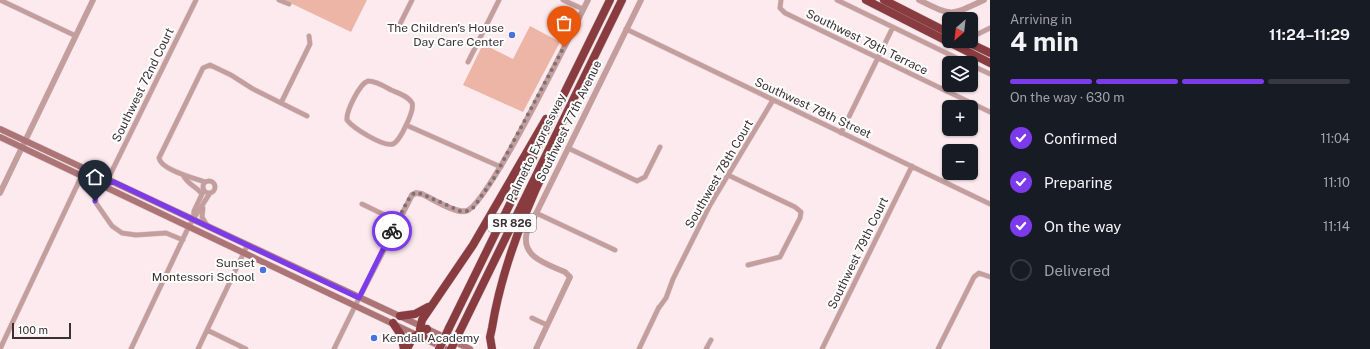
<!DOCTYPE html>
<meta charset="utf-8">
<style>
body{margin:0;font-family:"Public Sans",sans-serif;background:#242831;color:#f1f3f6;height:100vh;display:flex;flex-direction:column;font-size:15px;white-space:nowrap}
*{box-sizing:border-box;margin:0}
p{font-size:13px;color:#9ea1a6}
.icon{flex:none;width:22px;height:22px;fill:none;stroke:currentColor;stroke-width:2;stroke-linecap:round;stroke-linejoin:round}
.map{position:relative;flex:1;overflow:hidden}
.side{display:flex;flex-direction:column;background:#171b24;width:380px}
.side>*{flex:none}
.needle{width:26px;rotate:208deg}
.controls{position:absolute;left:942px;top:12px;display:grid;gap:8px}
.controls a{display:grid;place-items:center;width:36px;height:36px;border-radius:6px;background:#171b24;box-shadow:0 1px 3px #0004;font-size:20px}
.scale{position:absolute;left:12px;bottom:10px;width:59px;box-sizing:border-box;padding-left:4px;border:2px solid #3a3133;border-top:0;font-size:11px;line-height:14px;white-space:nowrap;color:#3a3133;-webkit-text-stroke:3px #fff;paint-order:stroke}
.pin{position:absolute;display:grid;place-items:center;width:34px;height:34px;color:#fff;margin:-41px -17px;border-radius:50% 50% 50% 0;rotate:-45deg;box-shadow:0 0 4px #0007}
.pin .icon{rotate:45deg}
.courier{position:absolute;display:grid;place-items:center;width:40px;height:40px;margin:-20px;border:3px solid #7c3aed;border-radius:50%;background:#fff;color:#222;box-shadow:0 1px 5px #0007}
.headline em{font-style:normal;font-weight:700}
.headline div{display:flex;flex-direction:column-reverse}
.headline{display:flex;align-items:center;justify-content:space-between;height:68px;padding:0 20px}
h1{font-size:26px;font-weight:700;line-height:30px}
.bar{display:grid;grid-template-columns:repeat(4,1fr);gap:6px 4px;align-content:center;height:48px;padding:0 20px}
.bar i{height:5px;border-radius:3px;background:#363941}
.bar .selected{background:#7c3aed}
.bar p{grid-column:span 4}
ol{padding:0 20px;list-style:none}
li{display:flex;align-items:center;gap:12px;height:44px}
li p{margin-inline-start:auto}
li .icon{padding:4px;border-radius:50%;background:#7c3aed;color:#fff;stroke-width:4}
li:last-child{color:#9ea1a6}
li i{width:22px;height:22px;border:2px solid #363941;border-radius:50%}
main{display:flex;flex:1;min-height:0}
.map>svg:first-child{display:block}
</style>
<main>
<div class="map">
<svg width="990" height="349" viewBox="0 0 990 349">
<rect width="100%" height="100%" fill="#fdeaef"/>
<path fill="#ecb5a5" d="M284 0H367L351 32Z
M530 26 560 42 523 112 463 85 483 44 513 59Z"/>
<g fill="none" stroke-linecap="round" stroke-linejoin="round">
<defs>
<path id="minor" d="M0 0 76 36
M279 0 289 4
M563 0 583 9
M781 0 780 8 785 13 990 112
M837 0 967 63
M398 28 412 0
M626 29 990 204
M978 34 990 28
M468 62 499 0
M971 65 990 74
M368 81C376 81 384 86 391 90 398 93 408 96 412 103 415 110 400 141 393 144 383 147 353 128 347 120 346 112 359 84 368 81Z
M281 103 310 44 309 36
M406 125 501 167
M841 133 893 27
M568 148 637 181 645 177 660 147
M183 175C188 185 196 186 202 194
M728 175 795 207 801 212 800 218 780 257 748 265
M108 179 196 0
M203 187a6 6 0 1 1 12 0a6 6 0 1 1-12 0Z
M205 182C194 178 161 170 159 158L203 68 210 65 231 75 253 89 307 116
M102 185 95 197 96 203 112 226 122 233 136 235 166 233 183 240
M362 204 397 221
M203 208 202 217 208 227
M536 213 615 250
M193 220 194 211 204 190
M658 309 666 298 673 279 710 205 773 100
M532 318 547 325
M207 330 246 349
M0 349 82 175
M131 349 189 226 210 193
M198 349 247 246
M334 349 359 298
M639 349 659 307
M706 349 711 340
M822 349 912 166
M938 349 974 277 979 273 990 277"/>
<path id="tertiary" d="M919 0C954 17 949 16 984 0
M0 193 93 0
M359 298 412 195 416 193 422 194C431 198 456 214 466 211 488 206 573 29 588 0
M536 349 570 277 565 272C547 264 520 257 527 232L641 0"/>
<path id="secondary" d="M0 129 470 349
M0 137 446 349"/>
<path id="motorway" d="M866 0 990 63
M884 0 949 33
M965 41 990 53
M400 316 415 314 428 307
M393 323 401 335 404 349
M449 328 610 0
M459 333 622 0
M424 338 420 329 422 320 473 245 546 119
M407 349 413 337 427 329
M492 349 490 337 492 328C501 272 521 220 545 169"/>
</defs>
<use href="#minor" stroke="#d6c5c9" stroke-width="5.5"/>
<use href="#tertiary" stroke="#d6c5c9" stroke-width="6"/>
<use href="#secondary" stroke="#d6c5c9" stroke-width="7"/>
<use href="#motorway" stroke="#d6c5c9" stroke-width="9"/>
<use href="#minor" stroke="#c49d9d" stroke-width="4.5"/>
<use href="#tertiary" stroke="#c49d9d" stroke-width="5.5"/>
<use href="#secondary" stroke="#ac7475" stroke-width="6"/>
<use href="#motorway" stroke="#893c40" stroke-width="8"/>
<defs>
<path id="motorway-bridge" d="M439 349 449 328
M451 349 459 333"/>
</defs>
<use href="#motorway-bridge" stroke="#d6c5c9" stroke-width="9" stroke-linecap="butt"/>
<use href="#motorway-bridge" stroke="#893c40" stroke-width="8"/>
</g>
<g fill="none" stroke-linecap="round" stroke-linejoin="round">
<path stroke="#7e7275" stroke-width="4" stroke-dasharray="0 7.2" d="M392 231 408 200 414 193 422 194 460 211H467L474 207 494 178 564 47"/>
<path stroke="#7c3aed" stroke-width="5" d="M95 201 96 196 102 185 114 182 359 298 392 231"/>
</g>
<g fill="#4a71e4" stroke="#fff" stroke-width="1.5">
<circle cx="512" cy="35" r="4"/>
<circle cx="263" cy="270" r="4"/>
<circle cx="374" cy="338" r="4"/>
</g>
<g text-anchor="middle" stroke-width="4" stroke-linejoin="round" paint-order="stroke">
<rect fill="#fff" stroke="#756f70" stroke-width="1" x="488" y="214" width="48" height="18" rx="3"/>
<g font-size="11" font-weight="bold" fill="#3a3133">
<text x="512" y="227">SR 826</text>
</g>
<g font-size="12" fill="#3a3133" stroke="#fff" text-anchor="end">
<text x="504" y="32">The Children's House<tspan x="504" dy="14">Day Care Center</tspan></text>
<text x="255" y="267">Sunset<tspan x="255" dy="14">Montessori School</tspan></text>
<text x="382" y="342" text-anchor="start">Kendall Academy</text>
</g>
<g font-size="12" fill="#3a3133" stroke="#fff">
<text transform="translate(867 42) rotate(26)" y="4">Southwest 79th Terrace</text>
<text transform="translate(143 85) rotate(-64)" y="4">Southwest 72nd Court</text>
<text transform="translate(813 108) rotate(25)" y="4">Southwest 78th Street</text>
<text transform="translate(569 121) rotate(-64)" y="4">Southwest 77th Avenue</text>
<text transform="translate(536 148) rotate(-64)" y="4">Palmetto Expressway</text>
<text transform="translate(719 174) rotate(-60)" y="4">Southwest 78th Court</text>
<text transform="translate(858 253) rotate(-64)" y="4">Southwest 79th Court</text>
</g>
</g>
</svg>
<div class="controls">
<a><svg class="needle" viewBox="-14 -14 28 28"><path d="M0-13l5 13h-10z" fill="#e53935"/><path d="M0 13l5-13h-10z" fill="#9ea1a6"/></svg></a>
<a><svg class="icon" aria-label="layers" viewBox="0 0 24 24"><path d="M12 4l9 5-9 5-9-5zM3 14l9 5 9-5"/></svg></a>
<a>+</a>
<a>−</a>
</div>
<div class="scale">100 m</div>
<div class="pin" style="left:564px;top:47px;background:#ea580c"><svg class="icon" aria-label="bag" viewBox="0 0 24 24"><path d="M5 8h14l-1 12H6zM9 8a3 3 0 0 1 6 0"/></svg></div>
<div class="pin" style="left:95px;top:201px;background:#1f2937"><svg class="icon" aria-label="home" viewBox="0 0 24 24"><path d="M3 11l9-7 9 7M6 9v11h12V9"/></svg></div>
<div class="courier" style="left:392px;top:231px"><svg class="icon" aria-label="bike" viewBox="0 0 24 24"><circle cx="6" cy="16" r="4"/><circle cx="18" cy="16" r="4"/><path d="M6 16l4-8h5l3 8M10 8l3 8H6M13 5h3"/></svg></div>
</div>
<section class="side">
<div class="headline"><div><h1>4 min</h1><p>Arriving in</p></div><em>11:24–11:29</em></div>
<div class="bar"><i class="selected"></i><i class="selected"></i><i class="selected"></i><i></i><p>On the way · 630 m</p></div>
<ol>
<li><svg class="icon" aria-label="check" viewBox="0 0 24 24"><path d="M5 12l5 5 9-10"/></svg>Confirmed<p>11:04</p></li>
<li><svg class="icon" aria-label="check" viewBox="0 0 24 24"><path d="M5 12l5 5 9-10"/></svg>Preparing<p>11:10</p></li>
<li><svg class="icon" aria-label="check" viewBox="0 0 24 24"><path d="M5 12l5 5 9-10"/></svg>On the way<p>11:14</p></li>
<li><i></i>Delivered</li>
</ol>
</section>
</main>
